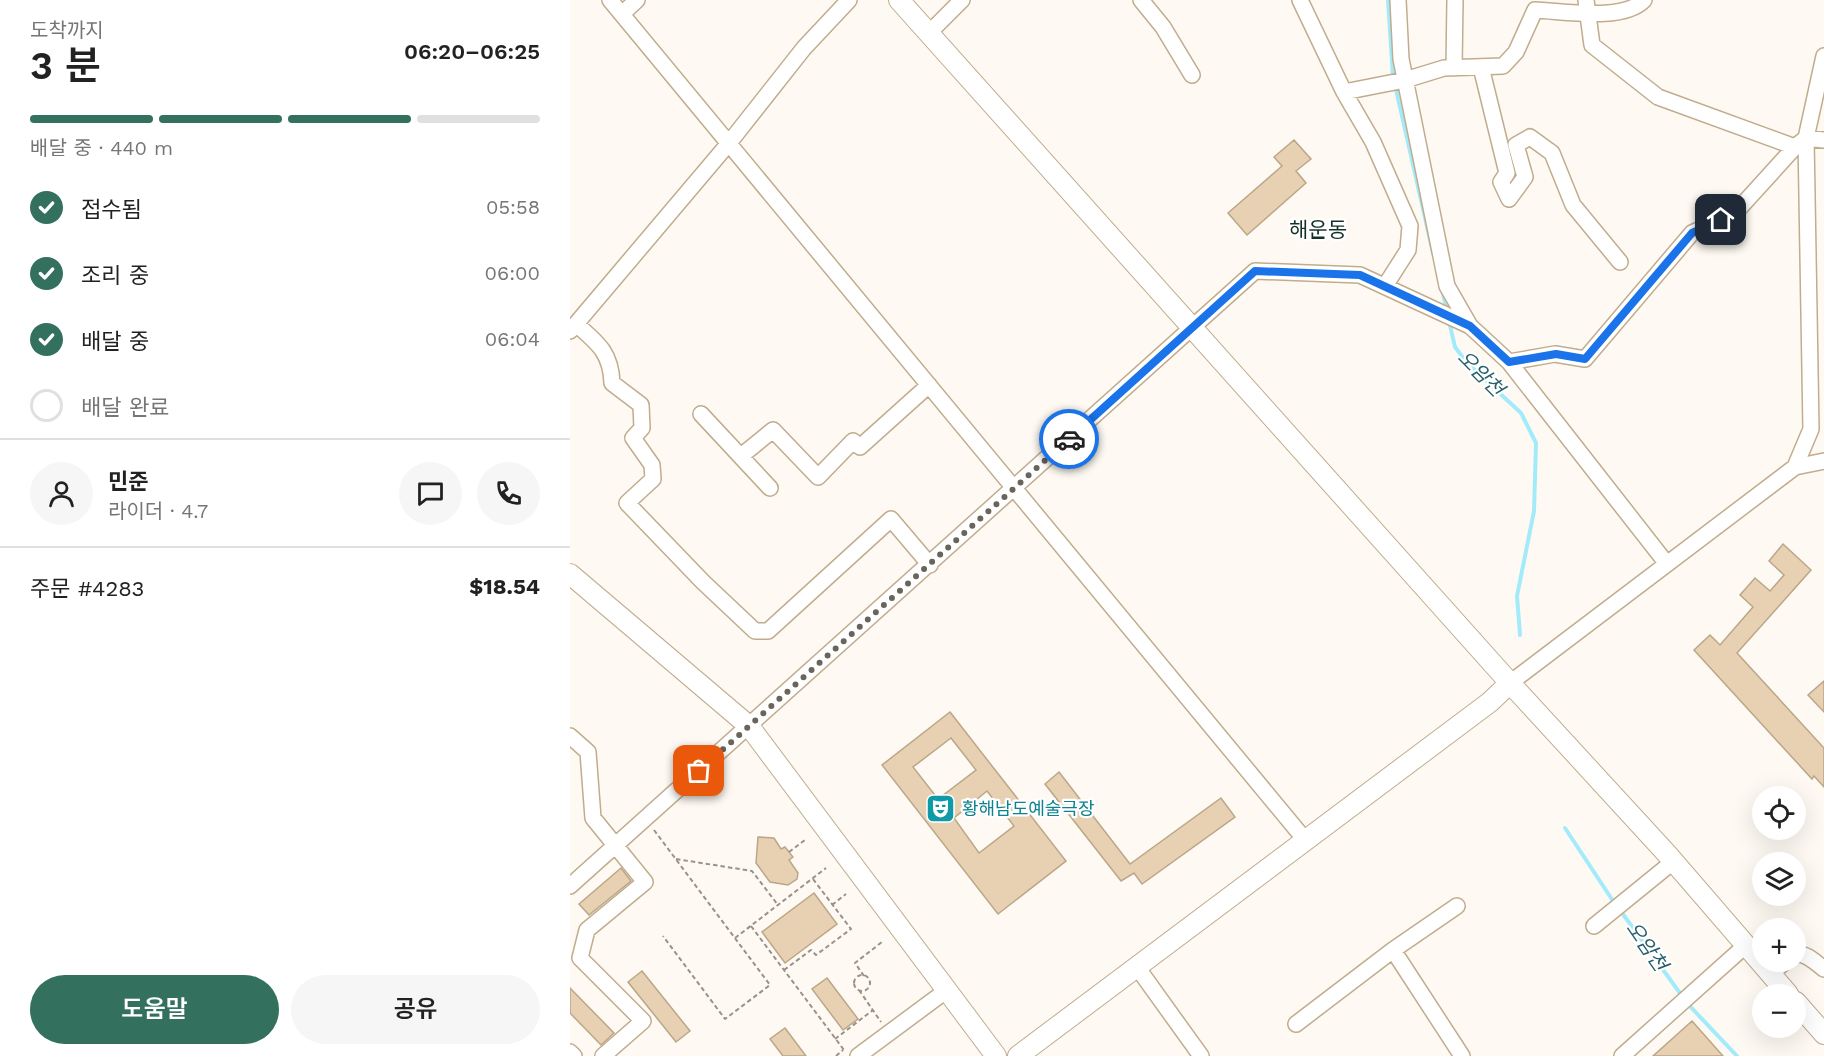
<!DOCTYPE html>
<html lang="ko">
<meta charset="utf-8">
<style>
body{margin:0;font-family:"Work Sans","Noto Sans KR",sans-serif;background:#f6f6f6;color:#222;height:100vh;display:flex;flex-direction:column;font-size:22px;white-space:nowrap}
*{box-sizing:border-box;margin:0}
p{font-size:20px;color:#767676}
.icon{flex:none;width:33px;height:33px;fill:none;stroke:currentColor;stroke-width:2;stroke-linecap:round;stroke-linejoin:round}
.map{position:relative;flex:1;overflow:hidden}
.sheet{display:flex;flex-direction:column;background:#fff;width:570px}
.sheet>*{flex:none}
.tools{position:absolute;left:1182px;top:786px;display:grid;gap:12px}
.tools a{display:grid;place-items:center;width:54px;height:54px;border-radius:50%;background:#fff;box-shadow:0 6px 24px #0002;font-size:30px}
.pin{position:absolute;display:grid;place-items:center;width:51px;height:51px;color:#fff;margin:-26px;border-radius:12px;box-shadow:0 3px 9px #0006}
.courier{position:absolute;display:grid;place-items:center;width:60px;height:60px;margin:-30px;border:4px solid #1a73e8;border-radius:50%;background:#fff;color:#222;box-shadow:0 2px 8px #0007}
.overview em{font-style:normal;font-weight:600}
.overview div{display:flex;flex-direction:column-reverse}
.overview{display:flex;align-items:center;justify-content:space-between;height:102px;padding:0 30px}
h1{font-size:39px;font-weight:600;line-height:45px}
.bar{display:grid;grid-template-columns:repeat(4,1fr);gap:9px 6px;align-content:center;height:72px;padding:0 30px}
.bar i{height:8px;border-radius:4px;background:#e0e0e0}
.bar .on{background:#33705d}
.bar p{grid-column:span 4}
.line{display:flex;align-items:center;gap:15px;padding:0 30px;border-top:2px solid #e0e0e0}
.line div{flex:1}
.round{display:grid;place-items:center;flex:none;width:63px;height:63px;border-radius:32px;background:#f6f6f6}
ol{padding:0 30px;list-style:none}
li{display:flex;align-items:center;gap:18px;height:66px}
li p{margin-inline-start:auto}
li .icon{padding:6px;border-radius:50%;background:#33705d;color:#fff;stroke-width:4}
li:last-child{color:#767676}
li i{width:33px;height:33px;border:3px solid #e0e0e0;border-radius:50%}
.primary-button{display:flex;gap:12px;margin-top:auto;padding:12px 30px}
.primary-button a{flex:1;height:69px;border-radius:36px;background:#33705d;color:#fff;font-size:24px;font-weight:600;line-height:69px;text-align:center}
.primary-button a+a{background:#f6f6f6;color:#222}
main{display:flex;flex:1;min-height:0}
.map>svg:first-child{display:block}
</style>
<main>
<section class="sheet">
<div class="overview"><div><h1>3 분</h1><p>도착까지</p></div><em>06:20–06:25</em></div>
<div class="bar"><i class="on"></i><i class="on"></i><i class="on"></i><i></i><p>배달 중 · 440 m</p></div>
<ol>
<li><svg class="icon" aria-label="check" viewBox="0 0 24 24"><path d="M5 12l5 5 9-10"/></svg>접수됨<p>05:58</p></li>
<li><svg class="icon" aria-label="check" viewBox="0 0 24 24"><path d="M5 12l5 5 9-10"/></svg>조리 중<p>06:00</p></li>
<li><svg class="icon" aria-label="check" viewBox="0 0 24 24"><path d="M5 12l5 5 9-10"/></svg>배달 중<p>06:04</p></li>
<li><i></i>배달 완료</li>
</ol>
<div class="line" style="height:108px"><a class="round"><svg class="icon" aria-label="person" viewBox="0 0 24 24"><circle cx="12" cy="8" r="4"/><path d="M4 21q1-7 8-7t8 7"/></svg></a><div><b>민준</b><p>라이더 · 4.7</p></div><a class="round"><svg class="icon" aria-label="chat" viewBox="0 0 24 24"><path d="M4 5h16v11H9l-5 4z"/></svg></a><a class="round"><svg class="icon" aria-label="phone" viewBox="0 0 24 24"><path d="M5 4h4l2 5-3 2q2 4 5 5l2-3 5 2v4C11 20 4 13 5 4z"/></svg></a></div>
<div class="line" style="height:78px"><div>주문 #4283</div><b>$18.54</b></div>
<div class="primary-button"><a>도움말</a><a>공유</a></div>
</section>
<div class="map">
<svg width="1254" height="1056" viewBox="0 0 1254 1056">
<rect width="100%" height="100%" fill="#fefaf3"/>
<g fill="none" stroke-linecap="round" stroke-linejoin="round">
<path stroke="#a3ebfa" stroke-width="4" d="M818 0 823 77
M825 85 863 253
M872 289 877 311
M879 321 885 347 897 363 951 413 966 443 964 511 947 596 950 635
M995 828 1045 904
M1050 910 1112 996
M1116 1002 1167 1056"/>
</g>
<path fill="#e7d1b2" stroke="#bba688" stroke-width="1.5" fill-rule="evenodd" d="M724 140 741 159 726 171 736 183 677 235 658 213 712 166 704 157Z
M1213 544 1241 570 1167 653 1254 748V787L1244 776 1242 779 1124 650 1140 635 1150 645 1183 607 1170 595 1185 578 1200 591 1214 575 1199 561Z
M1254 681V712L1238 695Z
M380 712 496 861 428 914 312 765ZM381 738 406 770 368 799 343 767ZM417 791 444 826 409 853 384 818Z
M489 772 560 864 651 798 665 817 572 884 564 873 551 881 475 784Z
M188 837 204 838 211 849 215 847 223 857 219 860 228 873 227 879 218 885 200 882 186 863Z
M51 868 61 881 19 915 9 904Z
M244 893 267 924 215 963 192 932Z
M72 971 120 1031 106 1042 58 982Z
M257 978 288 1019 273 1030 242 989Z
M0 988 44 1033 31 1045 0 1013Z
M1122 1021 1153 1056H1083Z
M215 1028 236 1056H213L200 1039Z"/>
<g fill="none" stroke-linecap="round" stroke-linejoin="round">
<defs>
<path id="minor" d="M40 0 736 841
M571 0 593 27 622 75
M730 0 774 92 803 142 840 226 838 250 815 286
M828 0 831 59 877 286 900 326
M1016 0 1022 45 1088 97 1225 147 1236 138 1254 140
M52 14 67 0
M359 33 392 0
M911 67 937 173 931 182 939 199 955 177 946 145 960 137 982 153 1003 205 1050 262
M884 68 885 0
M774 92 835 80 874 68 933 66 946 52 965 10C994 11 1053 22 1074 0
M6 324C28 343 41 353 42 383L71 405 72 428 63 438 82 465 83 479 57 503 133 582 185 631H198L321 519 360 565
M0 331 159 143 234 48 279 0
M939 362 985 354 1015 359 1122 233 1165 213 1225 147
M131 414 200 488
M171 456 203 430 248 477 283 441 290 447 359 385
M1225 467 1241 429 1236 138 1254 56
M940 683 1225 467 1254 461
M0 736 18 752 23 818 75 882 17 930 10 958 73 1021 33 1056
M0 886 685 271 790 275 900 326 939 362 1097 564
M1024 926 1104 861
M823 950 892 1056
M1226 954C1237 953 1246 963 1254 969
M567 967 631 1056
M1200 974 1215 962
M726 1024 823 950 887 906
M0 1052 4 1056
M288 1056 377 990
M1052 1056 1175 946"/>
<path id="major" d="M329 0 940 683 1098 855 1218 994
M0 574 179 726 426 1056
M1226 1002 1254 1034
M448 1056 920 702 940 683"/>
</defs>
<use href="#minor" stroke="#c1ac8e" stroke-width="18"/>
<use href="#major" stroke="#c1ac8e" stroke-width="22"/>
<path stroke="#989289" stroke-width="2" stroke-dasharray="4.5 3" stroke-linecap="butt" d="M84 830 200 985 155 1019 93 936
M219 852 235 840
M106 859 182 871 208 905
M262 905 276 894
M181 926 274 1050
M165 938 256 868
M214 970 241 950 246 955 281 929 243 879
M284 983a8 8 0 1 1 16 0a8 8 0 1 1-16 0Z
M294 976 285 963 312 942
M289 990 311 1022
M265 1039 303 1010
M266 1056 273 1050"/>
<use href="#minor" stroke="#fff" stroke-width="15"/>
<use href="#major" stroke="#fff" stroke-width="20"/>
</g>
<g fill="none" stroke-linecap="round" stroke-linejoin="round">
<path stroke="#6a645a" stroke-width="6" stroke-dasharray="0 10.8" d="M129 771 499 439"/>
<path stroke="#1a73e8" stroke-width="8" d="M499 439 685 271 790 275 900 326 939 362 986 354 1015 359 1122 233 1151 220"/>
</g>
<defs>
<symbol id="theatre-square" viewBox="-11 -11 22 22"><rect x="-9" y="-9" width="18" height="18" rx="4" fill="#0f9aa8" stroke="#fff"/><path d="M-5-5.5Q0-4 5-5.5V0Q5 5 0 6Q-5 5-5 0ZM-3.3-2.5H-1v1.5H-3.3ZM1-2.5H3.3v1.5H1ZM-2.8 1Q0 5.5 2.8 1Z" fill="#fff"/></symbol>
</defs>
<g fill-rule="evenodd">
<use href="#theatre-square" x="354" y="792" width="33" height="33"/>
</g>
<g text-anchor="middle" stroke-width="4.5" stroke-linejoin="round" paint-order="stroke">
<g font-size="18" fill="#0d838f" stroke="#fff" text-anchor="start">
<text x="392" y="815">황해남도예술극장</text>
</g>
<g font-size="20" font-style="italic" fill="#27606a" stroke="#fff">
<text transform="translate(911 373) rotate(45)" y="7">오암천</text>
<text transform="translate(1077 946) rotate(55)" y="7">오암천</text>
</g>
<g font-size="21" fill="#133127" stroke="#fff">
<text x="748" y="237">해운동</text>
</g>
</g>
</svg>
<div class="tools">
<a><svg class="icon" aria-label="locate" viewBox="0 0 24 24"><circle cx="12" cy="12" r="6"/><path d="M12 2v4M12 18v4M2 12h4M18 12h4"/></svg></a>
<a><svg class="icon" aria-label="layers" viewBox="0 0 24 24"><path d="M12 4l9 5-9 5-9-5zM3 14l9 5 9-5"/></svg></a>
<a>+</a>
<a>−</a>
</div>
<div class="pin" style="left:129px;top:771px;background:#ea580c"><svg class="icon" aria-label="bag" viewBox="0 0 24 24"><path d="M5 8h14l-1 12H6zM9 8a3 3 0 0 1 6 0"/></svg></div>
<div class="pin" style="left:1151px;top:220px;background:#1f2937"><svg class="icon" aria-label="home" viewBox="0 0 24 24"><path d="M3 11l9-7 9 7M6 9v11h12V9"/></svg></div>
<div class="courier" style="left:499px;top:439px"><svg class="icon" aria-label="car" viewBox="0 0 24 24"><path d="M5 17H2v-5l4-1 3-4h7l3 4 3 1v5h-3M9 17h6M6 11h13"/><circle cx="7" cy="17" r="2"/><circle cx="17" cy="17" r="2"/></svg></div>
</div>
</main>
